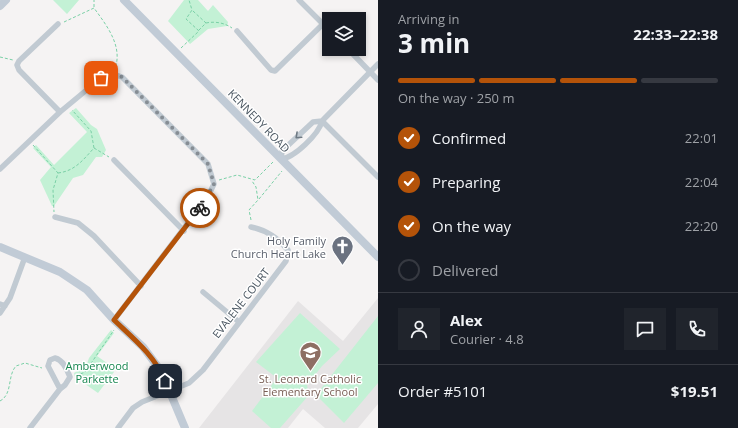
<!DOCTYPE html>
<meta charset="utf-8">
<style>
body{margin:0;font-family:"Open Sans",sans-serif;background:#20242c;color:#f1f3f6;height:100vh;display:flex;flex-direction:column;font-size:15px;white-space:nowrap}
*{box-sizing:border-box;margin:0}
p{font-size:13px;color:#9ea1a6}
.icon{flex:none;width:22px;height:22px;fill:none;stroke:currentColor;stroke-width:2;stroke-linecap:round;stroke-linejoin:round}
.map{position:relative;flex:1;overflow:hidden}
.sheet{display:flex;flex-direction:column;background:#171b24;width:360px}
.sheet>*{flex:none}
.fabs{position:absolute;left:322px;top:12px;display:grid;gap:8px}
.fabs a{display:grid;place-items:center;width:44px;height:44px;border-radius:0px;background:#171b24;box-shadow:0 2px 6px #0003;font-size:20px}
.pin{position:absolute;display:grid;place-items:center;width:34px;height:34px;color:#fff;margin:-17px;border-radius:8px;box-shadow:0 2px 6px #0006}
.courier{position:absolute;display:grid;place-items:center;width:40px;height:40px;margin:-20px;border:3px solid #b45309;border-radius:50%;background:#fff;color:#222;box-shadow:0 1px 5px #0007}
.overview em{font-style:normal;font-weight:700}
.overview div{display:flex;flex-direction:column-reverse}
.overview{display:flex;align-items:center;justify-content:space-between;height:68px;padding:0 20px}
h1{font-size:26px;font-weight:700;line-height:30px}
.bar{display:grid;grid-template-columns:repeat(4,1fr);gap:6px 4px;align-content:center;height:48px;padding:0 20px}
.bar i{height:5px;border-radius:3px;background:#363941}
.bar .current{background:#b45309}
.bar p{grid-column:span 4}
.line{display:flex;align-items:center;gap:10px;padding:0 20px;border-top:1px solid #363941}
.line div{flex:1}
.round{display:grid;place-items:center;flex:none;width:42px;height:42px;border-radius:0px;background:#20242c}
ol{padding:0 20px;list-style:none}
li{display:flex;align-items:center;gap:12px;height:44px}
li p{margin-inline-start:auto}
li .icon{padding:4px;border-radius:50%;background:#b45309;color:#fff;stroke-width:4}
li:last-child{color:#9ea1a6}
li i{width:22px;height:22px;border:2px solid #363941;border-radius:50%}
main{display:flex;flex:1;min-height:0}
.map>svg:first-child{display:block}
</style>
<main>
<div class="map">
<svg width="378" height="428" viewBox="0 0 378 428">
<rect width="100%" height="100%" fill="#f5f3f3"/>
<path fill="#e6e4e5" d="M378 298V404L358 428H325L303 409 288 428H199L298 301 343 341Z"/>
<path fill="#c3f1d5" d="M53 0H79L67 14Z
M184 0H198L208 11 213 5 228 22 227 26 208 29 190 44 168 21Z
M76 108 91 125 97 129 106 150 102 157H96L83 175 73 178 54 206H52L40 180 51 167 33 148 36 145 54 165 87 132 69 113Z
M300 313 340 349 322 366 307 385 309 395 280 428H271L252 411 277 378 256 362Z
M378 316V383L344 423 316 395Z
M111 330 114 333 97 356 107 363 114 372 98 393 75 377 74 373 86 366 89 358Z"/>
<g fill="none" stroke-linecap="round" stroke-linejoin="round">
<path stroke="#7ad0a6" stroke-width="1" stroke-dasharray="3 2" stroke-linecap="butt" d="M94 7V0
M193 11 206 23 199 30
M64 22 94 8C107 26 123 46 115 69
M206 23C215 21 225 23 232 28
M181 48 199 31 186 19 192 10 189 0
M0 57 13 60
M33 145 58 173 53 190 54 212
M94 148 109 157
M58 173C75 171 83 160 94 148L91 131 72 110
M219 180 237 175 255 180 273 162
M259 199 282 171
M251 220 249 210 258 200 256 187 252 181
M76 376 85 372 114 330
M0 401C13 394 7 376 16 366L25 363 42 368"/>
<path stroke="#c1cad2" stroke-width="5.5" d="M299 0 329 30
M58 24 19 61 17 65 19 70 60 112
M237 31 271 70 275 71 323 24
M348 49 378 80
M322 121 313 122 282 151 281 159C294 158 319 134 322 121L378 64
M322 121 378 177
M114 160 184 231
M0 169 60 112 101 78 113 74 122 77 208 164 214 184 207 198 114 320
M55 217 78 223 94 236 141 286
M203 292 239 322
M0 304 5 306
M0 313 10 298 25 257
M30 428 60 389 65 385 70 377C67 369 63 360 55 358L50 360 48 366 60 389
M118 428 133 408 142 402 189 383 203 370 286 261 288 250C278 238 266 230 251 227"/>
<path stroke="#c1cbd6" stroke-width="8" d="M124 0 378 257
M0 6 6 0
M0 247 60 272 87 290 114 320 143 347 161 371 185 428"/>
</g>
<defs><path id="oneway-chevron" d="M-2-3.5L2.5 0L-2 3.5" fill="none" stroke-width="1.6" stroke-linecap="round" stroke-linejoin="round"/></defs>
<use stroke="#6e7983" href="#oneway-chevron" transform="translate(298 136) rotate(137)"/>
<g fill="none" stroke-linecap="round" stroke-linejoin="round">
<path stroke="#868d94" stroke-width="4" stroke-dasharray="0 7.2" d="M101 78 113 74 122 77 208 164 214 184 200 208"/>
<path stroke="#b45309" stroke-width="5" d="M165 381C155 356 134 339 114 320L200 208"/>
</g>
<defs>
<symbol id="church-pin" viewBox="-11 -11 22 30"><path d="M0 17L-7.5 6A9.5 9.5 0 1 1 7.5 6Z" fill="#6b7280" stroke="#fff"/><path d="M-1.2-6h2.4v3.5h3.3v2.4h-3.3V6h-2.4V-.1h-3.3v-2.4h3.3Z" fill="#fff"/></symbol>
<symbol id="school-pin" viewBox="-11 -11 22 30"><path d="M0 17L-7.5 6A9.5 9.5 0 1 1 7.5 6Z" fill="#8d6e63" stroke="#fff"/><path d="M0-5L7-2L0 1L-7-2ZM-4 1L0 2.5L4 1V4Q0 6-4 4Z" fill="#fff"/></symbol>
</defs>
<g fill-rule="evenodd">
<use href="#church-pin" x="330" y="234" width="25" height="34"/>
<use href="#school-pin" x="298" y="340" width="25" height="34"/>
</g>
<g text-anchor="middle" stroke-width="3" stroke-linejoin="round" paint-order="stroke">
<g font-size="11" fill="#4a5661" stroke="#fff">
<text transform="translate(259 121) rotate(46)" y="4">KENNEDY ROAD</text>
<text transform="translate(241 303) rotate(-52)" y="4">EVALENE COURT</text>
</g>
<g font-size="11" fill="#5b616d" stroke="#fff" text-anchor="end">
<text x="326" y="245">Holy Family<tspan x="326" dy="13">Church Heart Lake</tspan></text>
</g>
<g font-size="11" fill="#17864f" stroke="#fff">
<text x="97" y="370">Amberwood<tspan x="97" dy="13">Parkette</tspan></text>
</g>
<g font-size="11" fill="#785e54" stroke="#fff">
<text x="310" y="383">St. Leonard Catholic<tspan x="310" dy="13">Elementary School</tspan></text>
</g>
</g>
</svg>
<div class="fabs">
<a><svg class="icon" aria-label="layers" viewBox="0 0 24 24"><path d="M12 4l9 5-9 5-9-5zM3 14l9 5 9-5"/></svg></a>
</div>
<div class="pin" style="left:101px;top:78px;background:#ea580c"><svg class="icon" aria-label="bag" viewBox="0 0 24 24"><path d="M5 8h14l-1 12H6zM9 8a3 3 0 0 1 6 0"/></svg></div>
<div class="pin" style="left:165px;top:381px;background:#1f2937"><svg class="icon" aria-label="home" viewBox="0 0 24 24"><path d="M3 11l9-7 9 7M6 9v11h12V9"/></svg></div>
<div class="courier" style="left:200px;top:208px"><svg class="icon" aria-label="bike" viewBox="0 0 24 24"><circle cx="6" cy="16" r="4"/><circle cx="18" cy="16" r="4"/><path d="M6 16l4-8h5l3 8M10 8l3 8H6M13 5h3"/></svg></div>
</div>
<section class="sheet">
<div class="overview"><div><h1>3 min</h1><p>Arriving in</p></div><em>22:33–22:38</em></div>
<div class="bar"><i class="current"></i><i class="current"></i><i class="current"></i><i></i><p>On the way · 250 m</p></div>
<ol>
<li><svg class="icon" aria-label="check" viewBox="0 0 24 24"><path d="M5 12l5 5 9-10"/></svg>Confirmed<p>22:01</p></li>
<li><svg class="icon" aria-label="check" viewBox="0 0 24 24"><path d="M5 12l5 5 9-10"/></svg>Preparing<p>22:04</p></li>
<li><svg class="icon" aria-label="check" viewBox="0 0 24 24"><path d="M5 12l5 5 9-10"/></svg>On the way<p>22:20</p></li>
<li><i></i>Delivered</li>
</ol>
<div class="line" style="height:72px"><a class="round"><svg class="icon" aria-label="person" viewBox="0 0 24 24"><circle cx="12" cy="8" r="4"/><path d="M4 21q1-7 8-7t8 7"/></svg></a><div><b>Alex</b><p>Courier · 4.8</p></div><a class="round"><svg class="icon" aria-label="chat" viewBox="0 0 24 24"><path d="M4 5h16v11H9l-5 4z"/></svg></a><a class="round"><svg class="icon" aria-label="phone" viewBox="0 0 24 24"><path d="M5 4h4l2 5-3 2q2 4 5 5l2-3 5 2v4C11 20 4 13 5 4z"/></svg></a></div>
<div class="line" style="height:52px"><div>Order #5101</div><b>$19.51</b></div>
</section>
</main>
